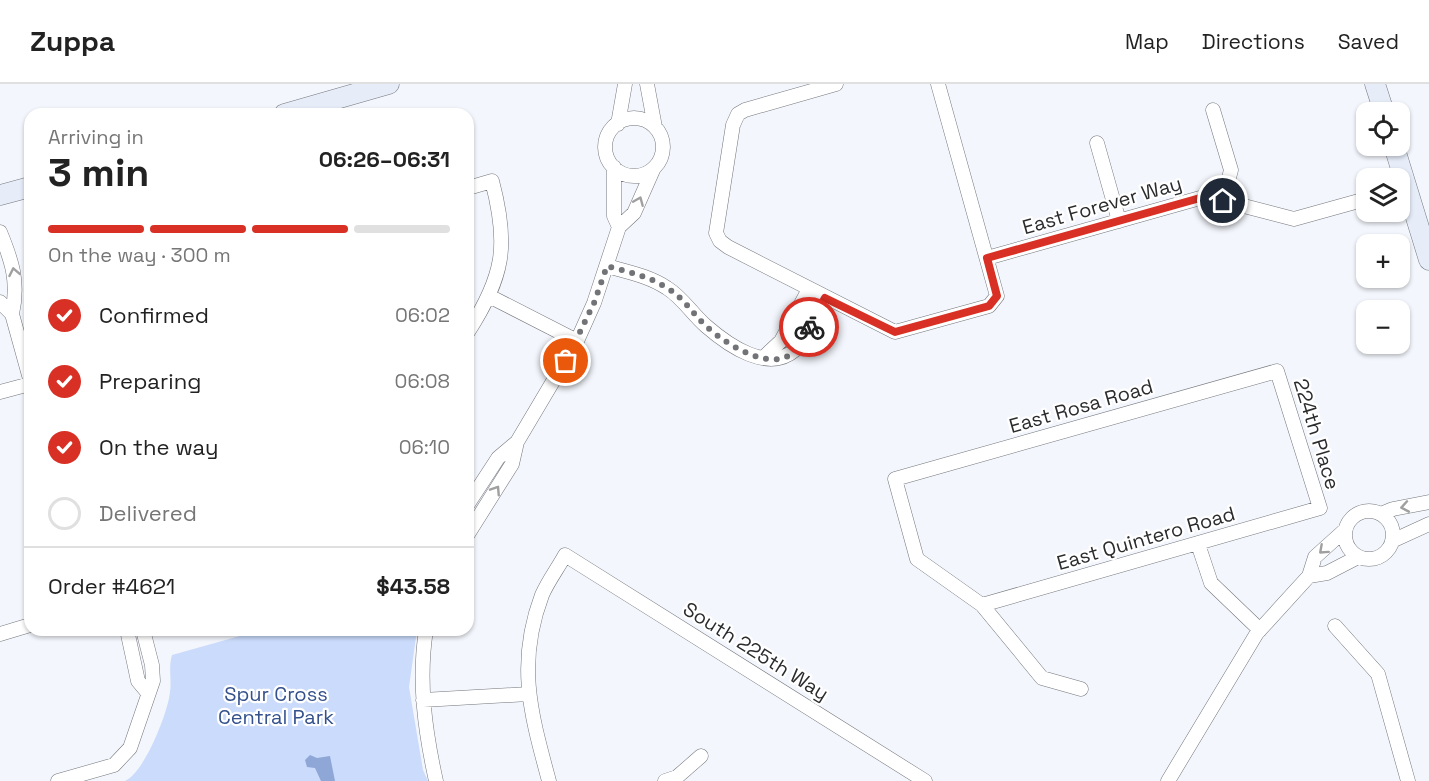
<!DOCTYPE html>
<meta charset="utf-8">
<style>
body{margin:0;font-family:"Space Grotesk",sans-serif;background:#f6f6f6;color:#222;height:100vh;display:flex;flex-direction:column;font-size:22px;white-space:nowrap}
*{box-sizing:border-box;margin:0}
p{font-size:20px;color:#767676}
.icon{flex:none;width:33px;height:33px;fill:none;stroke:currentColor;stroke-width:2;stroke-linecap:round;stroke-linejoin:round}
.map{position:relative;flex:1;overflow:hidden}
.panel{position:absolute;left:24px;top:24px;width:450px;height:528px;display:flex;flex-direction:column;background:#fff;border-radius:18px;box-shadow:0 2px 4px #0004}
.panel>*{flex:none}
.fabs{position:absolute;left:1356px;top:18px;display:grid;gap:12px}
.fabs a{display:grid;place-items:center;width:54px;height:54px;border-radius:12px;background:#fff;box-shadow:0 2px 4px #0004;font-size:30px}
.pin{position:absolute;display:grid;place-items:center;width:51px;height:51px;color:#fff;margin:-26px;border:3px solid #fff;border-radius:50%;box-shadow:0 2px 6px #0007}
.courier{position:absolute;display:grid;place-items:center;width:60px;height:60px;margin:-30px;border:4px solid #d93025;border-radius:50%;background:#fff;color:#222;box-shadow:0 2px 8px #0007}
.overview em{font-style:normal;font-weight:700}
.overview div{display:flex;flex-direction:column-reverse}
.overview{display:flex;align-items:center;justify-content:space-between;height:102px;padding:0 24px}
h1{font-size:39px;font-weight:700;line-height:45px}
.bar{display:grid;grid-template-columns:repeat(4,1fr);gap:9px 6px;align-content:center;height:72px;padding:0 24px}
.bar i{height:8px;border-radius:4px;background:#e0e0e0}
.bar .active{background:#d93025}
.bar p{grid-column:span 4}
.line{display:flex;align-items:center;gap:15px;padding:0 24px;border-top:2px solid #e0e0e0}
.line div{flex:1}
ol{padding:0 24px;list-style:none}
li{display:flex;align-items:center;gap:18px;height:66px}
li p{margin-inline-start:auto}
li .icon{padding:6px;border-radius:50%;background:#d93025;color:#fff;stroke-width:4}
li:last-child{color:#767676}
li i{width:33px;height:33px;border:3px solid #e0e0e0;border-radius:50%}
header{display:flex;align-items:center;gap:36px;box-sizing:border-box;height:84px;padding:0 30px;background:#fff;border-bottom:2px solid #e0e0e0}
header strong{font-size:28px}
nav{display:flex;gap:33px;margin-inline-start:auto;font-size:21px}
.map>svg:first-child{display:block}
</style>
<header>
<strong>Zuppa</strong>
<nav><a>Map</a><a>Directions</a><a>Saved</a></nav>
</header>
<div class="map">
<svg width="1429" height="697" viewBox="0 0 1429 697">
<rect width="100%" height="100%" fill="#f3f6fc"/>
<path fill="#cbdbfb" d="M261 546H417L409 603 423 686 428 697H125C144 689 168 629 170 608 172 594 168 585 172 571Z"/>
<path fill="#8ea7d6" d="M310 671 317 674 330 672 335 697H321L315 684 307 683 305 676Z"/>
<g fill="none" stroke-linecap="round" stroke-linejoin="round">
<defs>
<path id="street" d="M647 0 655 43
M836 0 745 26 738 30 733 41 716 149 720 157 728 163 895 248 989 222 997 212 938 0
M1213 26 1231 86 1223 117
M605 63a29 29 0 1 1 58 0a29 29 0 1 1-58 0Z
M618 40 625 0
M1097 59 1119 137
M614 83V132L619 143
M468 104 492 97C509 161 504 192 468 248
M0 148C12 177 19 198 12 230
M987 174 1200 114H1213L1294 135 1366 115
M607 182C628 188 649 192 667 204 683 214 692 230 706 242 729 262 768 289 795 266L825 214
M489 212 577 257
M0 218 12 230 30 295
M764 273 781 257 809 205
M0 308 30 300
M468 420 498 374 517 358
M1345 451a24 24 0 1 1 48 0a24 24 0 1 1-48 0Z
M1381 430 1393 425 1429 418
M468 450 512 380 517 358 577 257 594 219 619 143 634 129 653 86
M1392 457 1429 440
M1198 460 1211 499 1260 546
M1309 492 1327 489 1358 473
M982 521 1320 424 1277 287 895 395 917 475 982 521 1042 594 1081 605
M1335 542 1378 590 1408 697
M127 546 138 597 148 609
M426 546C418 597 425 647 436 697
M0 550 30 541
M423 616 528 610
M58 697 114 681 130 664 153 597 152 581 143 546
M549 697C531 630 516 580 542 511 548 497 558 484 565 471L925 697
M665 697 677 693 701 672
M1168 697 1257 549 1309 492 1315 473 1345 446"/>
<path id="secondary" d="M1375 0 1384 28
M284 30 389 0
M1394 62 1429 176
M0 111 30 103"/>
</defs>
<use href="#street" stroke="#73767b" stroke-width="15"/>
<use href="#secondary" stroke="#73767b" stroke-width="21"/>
<use href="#street" stroke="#fff" stroke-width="14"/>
<use href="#secondary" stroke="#e6edf9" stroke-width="20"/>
</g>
<defs><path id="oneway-chevron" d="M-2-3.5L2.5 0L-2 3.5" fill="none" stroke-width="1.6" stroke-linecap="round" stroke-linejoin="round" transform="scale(1.5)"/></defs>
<g stroke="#a0a0a1">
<use href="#oneway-chevron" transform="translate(639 117) rotate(-67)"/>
<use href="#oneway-chevron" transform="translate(14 188) rotate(-101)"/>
<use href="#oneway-chevron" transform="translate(496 406) rotate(-57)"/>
<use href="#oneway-chevron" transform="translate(1405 423) rotate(170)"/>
<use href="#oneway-chevron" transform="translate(1323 466) rotate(138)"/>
</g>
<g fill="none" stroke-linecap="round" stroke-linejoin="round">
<path stroke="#717376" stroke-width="6" stroke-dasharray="0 10.8" d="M566 277 594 219 607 182C628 188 649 192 667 204 681 212 689 224 700 236 716 254 763 286 788 272 798 266 804 254 809 243"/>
<path stroke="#d93025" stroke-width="8" d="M809 243 825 214 895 248 989 222 997 212 987 174 1200 114 1223 117"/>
</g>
<g text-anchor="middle" stroke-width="4.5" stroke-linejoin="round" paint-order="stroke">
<g font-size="20" fill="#2b2c2e" stroke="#fff">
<text transform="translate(1102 121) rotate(-16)" y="7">East Forever Way</text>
<text transform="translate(1081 322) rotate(-16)" y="7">East Rosa Road</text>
<text transform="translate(1317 350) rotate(73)" y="7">224th Place</text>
<text transform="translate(1146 454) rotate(-16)" y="7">East Quintero Road</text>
<text transform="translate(756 567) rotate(32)" y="7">South 225th Way</text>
</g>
<g font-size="20" fill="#34518d" stroke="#fff">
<text x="276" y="617">Spur Cross<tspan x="276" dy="23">Central Park</tspan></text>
</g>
</g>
</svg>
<div class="fabs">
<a><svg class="icon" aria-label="locate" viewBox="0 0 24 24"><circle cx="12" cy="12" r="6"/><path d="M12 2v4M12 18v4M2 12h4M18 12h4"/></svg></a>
<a><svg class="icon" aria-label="layers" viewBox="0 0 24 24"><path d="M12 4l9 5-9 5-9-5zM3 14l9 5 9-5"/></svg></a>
<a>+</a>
<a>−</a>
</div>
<div class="pin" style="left:566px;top:277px;background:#ea580c"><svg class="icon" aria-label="bag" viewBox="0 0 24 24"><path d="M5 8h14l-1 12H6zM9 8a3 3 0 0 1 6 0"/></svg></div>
<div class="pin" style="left:1223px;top:117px;background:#1f2937"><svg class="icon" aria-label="home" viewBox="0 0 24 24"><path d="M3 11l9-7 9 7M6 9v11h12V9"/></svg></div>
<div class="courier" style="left:809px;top:243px"><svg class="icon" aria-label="bike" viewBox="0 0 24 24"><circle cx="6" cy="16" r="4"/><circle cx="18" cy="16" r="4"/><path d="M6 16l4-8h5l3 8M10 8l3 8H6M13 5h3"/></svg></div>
<section class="panel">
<div class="overview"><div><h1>3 min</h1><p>Arriving in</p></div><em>06:26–06:31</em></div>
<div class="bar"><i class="active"></i><i class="active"></i><i class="active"></i><i></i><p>On the way · 300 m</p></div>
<ol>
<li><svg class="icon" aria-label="check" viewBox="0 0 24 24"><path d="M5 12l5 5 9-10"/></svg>Confirmed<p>06:02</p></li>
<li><svg class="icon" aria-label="check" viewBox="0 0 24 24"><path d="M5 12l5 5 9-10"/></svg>Preparing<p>06:08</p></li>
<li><svg class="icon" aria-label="check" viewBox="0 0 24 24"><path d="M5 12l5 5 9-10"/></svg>On the way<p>06:10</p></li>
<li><i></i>Delivered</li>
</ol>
<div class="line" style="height:78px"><div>Order #4621</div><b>$43.58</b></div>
</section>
</div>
